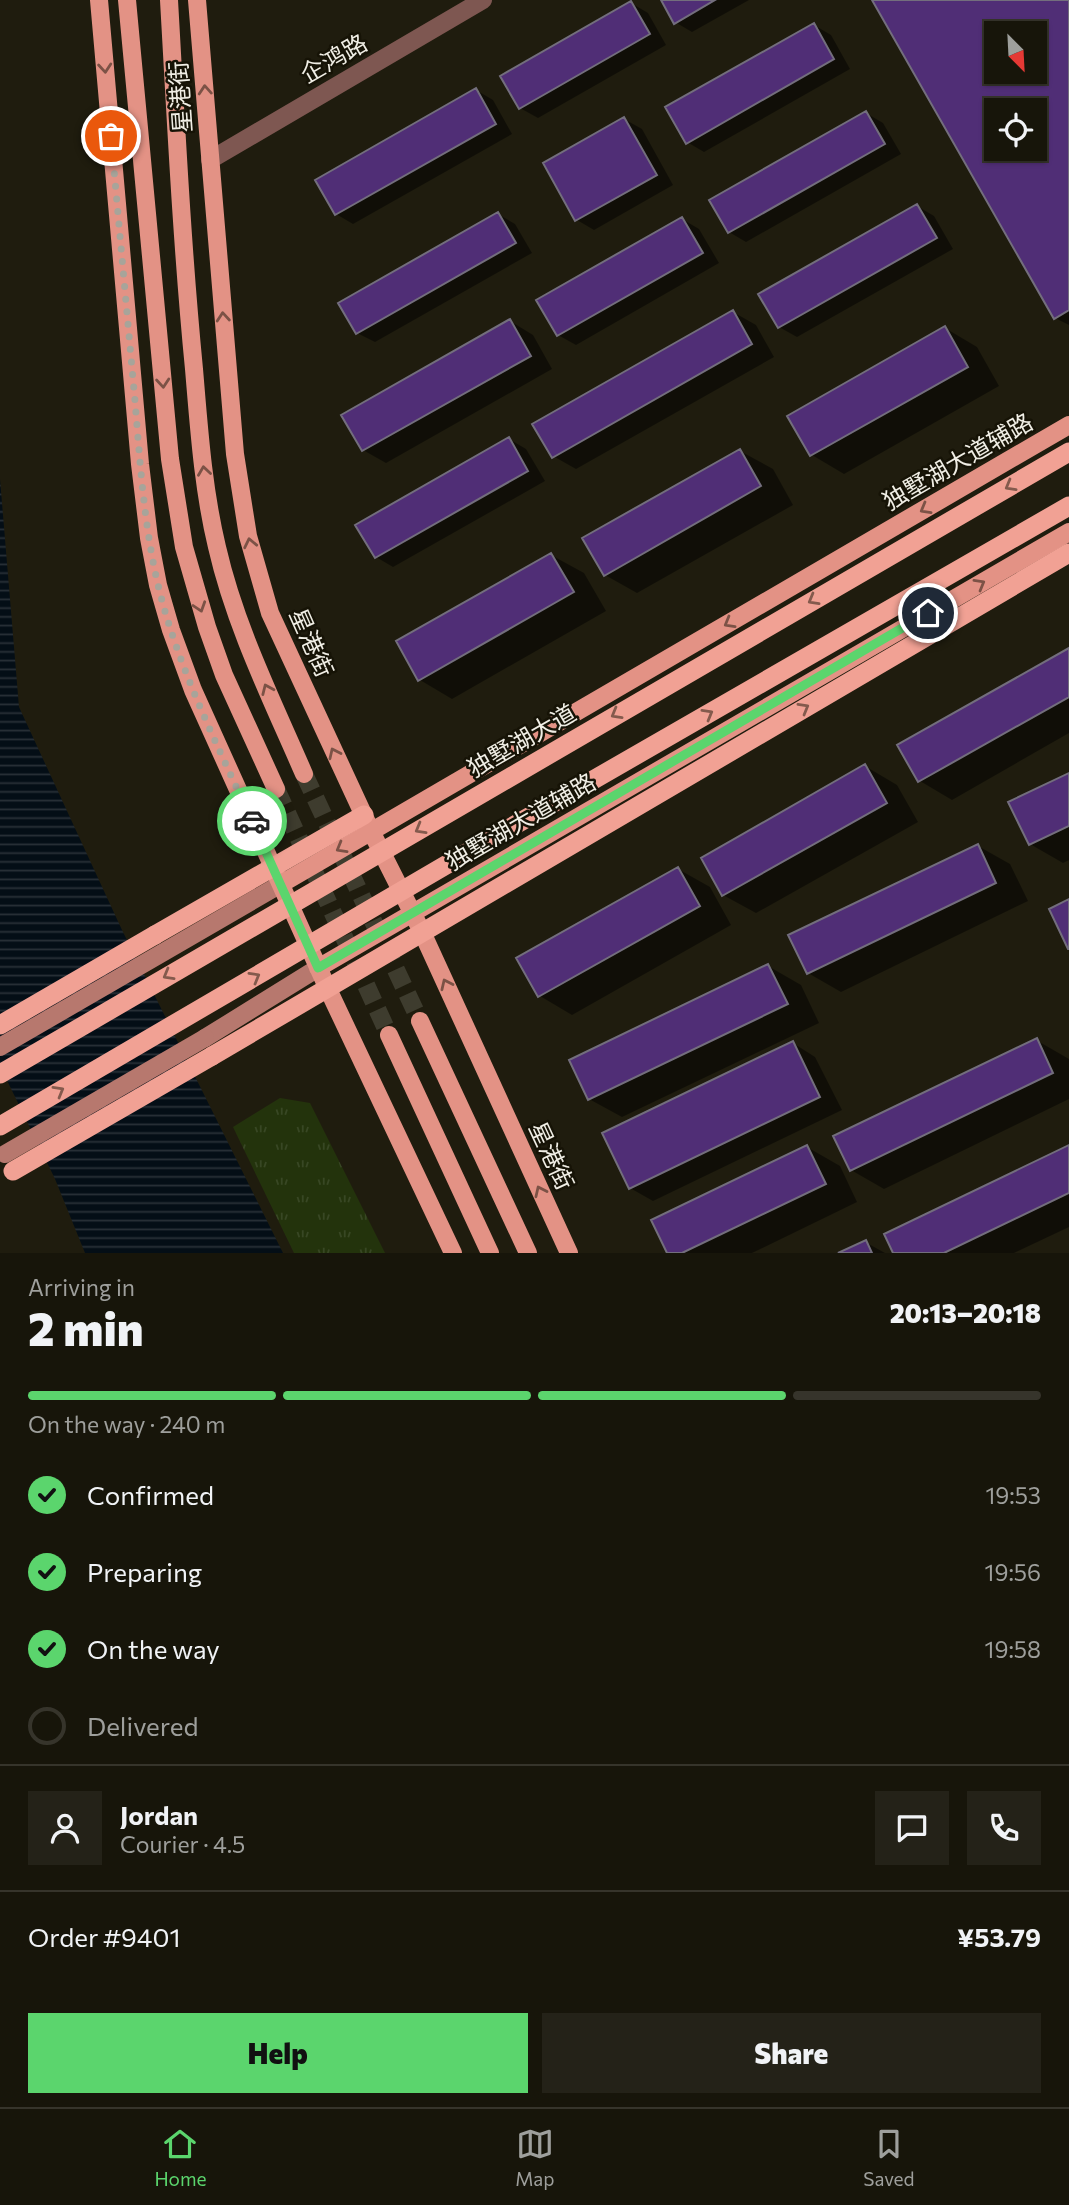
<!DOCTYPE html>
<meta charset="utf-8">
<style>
body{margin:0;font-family:Commissioner,"Noto Sans SC",sans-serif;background:#242218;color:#f1f3f6;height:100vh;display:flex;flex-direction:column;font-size:26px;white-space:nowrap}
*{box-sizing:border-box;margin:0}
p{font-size:23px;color:#9e9f9c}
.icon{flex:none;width:38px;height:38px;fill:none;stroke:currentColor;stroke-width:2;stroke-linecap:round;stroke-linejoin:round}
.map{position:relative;height:1253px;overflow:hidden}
.sheet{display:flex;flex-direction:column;background:#17150a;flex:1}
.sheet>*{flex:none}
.needle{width:46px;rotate:156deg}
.controls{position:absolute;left:984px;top:21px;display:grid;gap:14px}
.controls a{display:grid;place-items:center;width:63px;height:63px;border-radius:0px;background:#17150a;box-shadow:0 2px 5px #0004,0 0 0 2px #36342b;font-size:35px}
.pin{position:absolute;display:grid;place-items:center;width:60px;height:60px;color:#fff;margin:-30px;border:4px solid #fff;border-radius:50%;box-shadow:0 2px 7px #0007}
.courier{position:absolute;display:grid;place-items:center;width:70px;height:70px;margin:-35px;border:5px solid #5bd56d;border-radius:50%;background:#fff;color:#222;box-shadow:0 2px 9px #0007}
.head em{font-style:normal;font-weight:800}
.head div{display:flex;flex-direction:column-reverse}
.head{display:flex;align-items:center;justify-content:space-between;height:119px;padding:0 28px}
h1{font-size:46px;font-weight:800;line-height:52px}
.bar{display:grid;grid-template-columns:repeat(4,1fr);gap:10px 7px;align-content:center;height:84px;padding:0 28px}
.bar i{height:9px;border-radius:5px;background:#36342b}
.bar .active{background:#5bd56d}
.bar p{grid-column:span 4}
.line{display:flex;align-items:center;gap:18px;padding:0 28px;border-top:2px solid #36342b}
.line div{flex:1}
.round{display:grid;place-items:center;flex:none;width:74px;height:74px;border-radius:0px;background:#242218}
ol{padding:0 28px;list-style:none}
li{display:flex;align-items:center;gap:21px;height:77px}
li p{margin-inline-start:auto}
li .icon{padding:7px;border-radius:50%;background:#5bd56d;color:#111;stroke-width:4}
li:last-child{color:#9e9f9c}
li i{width:38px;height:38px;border:4px solid #36342b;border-radius:50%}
.cta{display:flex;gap:14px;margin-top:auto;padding:14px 28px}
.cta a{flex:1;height:80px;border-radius:0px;background:#5bd56d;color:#111;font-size:28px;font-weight:800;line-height:80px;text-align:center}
.cta a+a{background:#242218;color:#f1f3f6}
.dock{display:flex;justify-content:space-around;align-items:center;height:98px;border-top:2px solid #36342b;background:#17150a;font-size:19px;color:#9e9f9c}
.dock a{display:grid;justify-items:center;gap:4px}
.dock .active{color:#5bd56d}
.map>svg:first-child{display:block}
</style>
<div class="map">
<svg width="1069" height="1253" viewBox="0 0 1069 1253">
<defs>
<pattern id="park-tufts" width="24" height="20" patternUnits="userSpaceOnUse" patternTransform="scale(1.75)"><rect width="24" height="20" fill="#23330c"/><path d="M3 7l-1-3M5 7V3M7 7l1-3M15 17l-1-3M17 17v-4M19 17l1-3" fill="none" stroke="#384724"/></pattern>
<pattern id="water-rules" width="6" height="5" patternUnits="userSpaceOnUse" patternTransform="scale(1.75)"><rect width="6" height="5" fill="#040e16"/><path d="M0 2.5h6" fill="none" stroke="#293138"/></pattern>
</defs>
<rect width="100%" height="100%" fill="#1f1c0e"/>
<path fill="url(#park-tufts)" d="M280 1098 310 1103 385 1253H294L233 1127Z"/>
<path fill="url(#water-rules)" d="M0 479 19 707 122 930 283 1253H85L55 1179 0 1066Z"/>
<path fill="#0007" fill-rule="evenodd" d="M663 0H749L692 32 675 22Z
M874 0H1069V325L1055 318ZM996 33H1034V72H996ZM996 110H1034V149H996Z
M631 3 648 13 666 45 538 118 520 108Z
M814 25 831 35 850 69 704 152 687 142Z
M476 90 493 100 512 134 353 224 336 214Z
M866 113 883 123 901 154 746 242 729 232Z
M624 119 642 129 673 185 594 230 577 220Z
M917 206 934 216 953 249 797 337 779 327Z
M498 214 515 224 532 253 375 342 357 333Z
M682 219 699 229 719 263 576 345 558 335Z
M733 312 756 325 774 357 576 469 553 456Z
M510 321 533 335 552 369 386 463 363 450Z
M945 328 977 347 999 386 844 474 812 455Z
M509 439 526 449 545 481 393 567 376 557Z
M740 451 773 469 793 505 637 593 605 575Z
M551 555 584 573 606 611 452 699 420 680Z
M1069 650V733L952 800 920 781Z
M865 766 897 785 918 822 756 913 723 895Z
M1069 775V860L1063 863 1030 844Z
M978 846 1010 864 1028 901 841 992 808 973Z
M678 869 710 887 731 925 572 1015 540 996 519 959Z
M768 966 801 985 819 1023 622 1117 589 1099Z
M1036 1040 1069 1059V1099L884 1189 851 1170Z
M793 1043 815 1057 842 1110 653 1201 630 1188Z
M807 1147 840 1166 857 1202 752 1253H669Z
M1069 1147V1227L1014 1253H895Z
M865 1242 885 1253H842Z"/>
<path fill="#502e76" stroke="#736e7d" stroke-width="2" fill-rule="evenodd" d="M661 0H715L674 24Z
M872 0H1069V310L1054 319ZM996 33H1034V72H996ZM996 110H1034V149H996Z
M631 1 650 34 519 109 500 76Z
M814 23 834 59 686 144 665 107Z
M476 88 496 124 335 215 315 180Z
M866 111 885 144 728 233 709 200Z
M624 117 657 175 575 221 543 163Z
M917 204 937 238 778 328 758 294Z
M498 212 516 243 356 334 338 303Z
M682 217 703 253 557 336 536 300Z
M733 310 752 344 552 458 532 424Z
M510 319 531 356 362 451 341 415Z
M945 326 968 367 810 456 787 416Z
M509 437 528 471 375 558 355 525Z
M740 449 761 486 604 576 582 538Z
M551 553 574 592 418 681 396 641Z
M1069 648V697L918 782 897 745Z
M865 764 887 803 722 896 701 858Z
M1069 773V826L1029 845 1008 802Z
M978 844 996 883 807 974 788 935Z
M678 867 700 906 538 997 516 958Z
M1069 899V949H1068L1049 909Z
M768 964 788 1004 588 1100 569 1060Z
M1037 1038 1053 1073 850 1171 833 1136Z
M793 1041 820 1097 629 1189 602 1133Z
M807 1145 826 1184 682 1253H667L651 1220Z
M1069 1145V1193L944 1253H893L884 1234Z
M866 1240 872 1253H838Z"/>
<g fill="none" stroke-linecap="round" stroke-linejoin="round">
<path stroke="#3e3c2e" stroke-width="18" stroke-dasharray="18 9" stroke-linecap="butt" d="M304 774 420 1021
M276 789 389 1035"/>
<path stroke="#7e5751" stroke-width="18" d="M210 160 483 0"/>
<path stroke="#b7786e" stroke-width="18" d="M205 1038 318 968
M0 1047 281 884"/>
<path stroke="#e39285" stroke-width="18" d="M99 0 140 464 149 538 158 585 171 630 193 690 327 987 453 1253
M127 0 170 459 184 547 207 627 224 675 276 789
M169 0C176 123 182 246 194 369 199 428 203 489 217 547 235 626 272 700 304 774
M197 0 235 454 248 536 270 613 371 831 422 932 569 1253
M281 884 1069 425
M318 968 1069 532
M420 1021 528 1253
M389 1035 490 1253"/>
<path stroke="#f1a194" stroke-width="19" d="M155 935 364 815
M212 1056 1069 553"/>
<path stroke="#b7786e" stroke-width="18" d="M5 1154 205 1038"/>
<path stroke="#f1a194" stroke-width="19" d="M0 1025 155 935
M0 1074 1069 452
M0 1126 475 848 1069 506
M13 1171 212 1056"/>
</g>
<defs><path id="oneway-chevron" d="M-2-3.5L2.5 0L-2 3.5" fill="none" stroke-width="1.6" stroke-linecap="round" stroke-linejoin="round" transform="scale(1.75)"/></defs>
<g stroke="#7c5246">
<use href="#oneway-chevron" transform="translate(105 68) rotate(85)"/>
<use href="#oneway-chevron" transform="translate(205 90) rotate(-94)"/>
<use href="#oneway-chevron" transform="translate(223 317) rotate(-95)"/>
<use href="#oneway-chevron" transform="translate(163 383) rotate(85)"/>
<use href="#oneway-chevron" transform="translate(204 471) rotate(-98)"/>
<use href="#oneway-chevron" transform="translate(925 509) rotate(150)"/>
<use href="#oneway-chevron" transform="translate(250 543) rotate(-102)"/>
<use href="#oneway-chevron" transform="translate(980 584) rotate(-30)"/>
<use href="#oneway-chevron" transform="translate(200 607) rotate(72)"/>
<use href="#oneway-chevron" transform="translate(729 623) rotate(150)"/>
<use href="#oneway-chevron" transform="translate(267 689) rotate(-114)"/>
<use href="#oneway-chevron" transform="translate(334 753) rotate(-115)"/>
<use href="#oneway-chevron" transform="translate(341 848) rotate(150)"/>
<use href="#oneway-chevron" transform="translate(446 984) rotate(-115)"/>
<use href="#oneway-chevron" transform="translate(540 1191) rotate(-115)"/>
</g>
<g stroke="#845a4d">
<use href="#oneway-chevron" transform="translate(1010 486) rotate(150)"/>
<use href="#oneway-chevron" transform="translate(813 600) rotate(150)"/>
<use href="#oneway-chevron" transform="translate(804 708) rotate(-30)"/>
<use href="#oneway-chevron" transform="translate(616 714) rotate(150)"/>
<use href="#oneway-chevron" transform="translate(708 714) rotate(-30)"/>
<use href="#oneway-chevron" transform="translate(420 829) rotate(150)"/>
<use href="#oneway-chevron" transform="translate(168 975) rotate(150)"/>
<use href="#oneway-chevron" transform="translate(255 977) rotate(-30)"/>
<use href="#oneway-chevron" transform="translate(59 1091) rotate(-30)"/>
</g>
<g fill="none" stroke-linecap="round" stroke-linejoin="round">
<path stroke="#a7a49a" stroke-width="7" stroke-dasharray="0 12.6" d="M111 136C119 225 127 313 135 401 140 462 144 525 158 585 178 668 217 744 252 821"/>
<path stroke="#5bd56d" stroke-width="9" d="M252 821 318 968 928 613"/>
</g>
<g text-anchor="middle" stroke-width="5" stroke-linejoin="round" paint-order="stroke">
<g font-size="24" fill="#f0eee5" stroke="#161306">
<text transform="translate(334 59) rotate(-30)" y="8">企鸿路</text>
<text transform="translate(181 97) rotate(-94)" y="8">星港街</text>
<text transform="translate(958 462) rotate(-30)" y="8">独墅湖大道辅路</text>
<text transform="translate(311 643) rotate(66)" y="8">星港街</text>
<text transform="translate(522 741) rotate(-30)" y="8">独墅湖大道</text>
<text transform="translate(521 822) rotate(-30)" y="8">独墅湖大道辅路</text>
<text transform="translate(551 1156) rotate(65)" y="8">星港街</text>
</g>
</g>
</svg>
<div class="controls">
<a><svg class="needle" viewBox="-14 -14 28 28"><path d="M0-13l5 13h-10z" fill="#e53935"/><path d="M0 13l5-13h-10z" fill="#9e9f9c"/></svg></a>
<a><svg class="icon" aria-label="locate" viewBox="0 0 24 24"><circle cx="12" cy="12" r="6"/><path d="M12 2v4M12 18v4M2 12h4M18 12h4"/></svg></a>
</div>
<div class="pin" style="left:111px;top:136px;background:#ea580c"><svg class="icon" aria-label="bag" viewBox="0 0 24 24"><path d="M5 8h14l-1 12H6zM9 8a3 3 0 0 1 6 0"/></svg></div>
<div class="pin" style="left:928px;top:613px;background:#1f2937"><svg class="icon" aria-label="home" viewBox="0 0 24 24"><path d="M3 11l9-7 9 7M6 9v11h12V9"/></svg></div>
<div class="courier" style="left:252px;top:821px"><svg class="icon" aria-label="car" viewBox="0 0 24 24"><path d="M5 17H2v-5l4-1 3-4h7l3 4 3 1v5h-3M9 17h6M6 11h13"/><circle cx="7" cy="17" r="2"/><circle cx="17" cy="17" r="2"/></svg></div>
</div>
<section class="sheet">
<div class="head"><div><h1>2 min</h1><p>Arriving in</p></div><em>20:13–20:18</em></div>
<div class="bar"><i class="active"></i><i class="active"></i><i class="active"></i><i></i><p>On the way · 240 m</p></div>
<ol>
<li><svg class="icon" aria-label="check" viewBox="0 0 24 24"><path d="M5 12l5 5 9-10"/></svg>Confirmed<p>19:53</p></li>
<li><svg class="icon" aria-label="check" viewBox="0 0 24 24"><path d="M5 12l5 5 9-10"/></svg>Preparing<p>19:56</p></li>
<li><svg class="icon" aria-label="check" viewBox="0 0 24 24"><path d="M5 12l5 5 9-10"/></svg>On the way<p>19:58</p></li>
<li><i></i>Delivered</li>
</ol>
<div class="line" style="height:126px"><a class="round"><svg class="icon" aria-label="person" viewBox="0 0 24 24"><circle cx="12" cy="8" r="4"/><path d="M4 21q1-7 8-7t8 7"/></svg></a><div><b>Jordan</b><p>Courier · 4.5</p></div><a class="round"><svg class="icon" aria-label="chat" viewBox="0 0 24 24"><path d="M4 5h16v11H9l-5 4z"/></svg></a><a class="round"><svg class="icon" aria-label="phone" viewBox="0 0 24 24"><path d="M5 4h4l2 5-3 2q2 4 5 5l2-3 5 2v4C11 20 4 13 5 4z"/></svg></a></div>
<div class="line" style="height:91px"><div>Order #9401</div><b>¥53.79</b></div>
<div class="cta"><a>Help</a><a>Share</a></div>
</section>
<nav class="dock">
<a class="active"><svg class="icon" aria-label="home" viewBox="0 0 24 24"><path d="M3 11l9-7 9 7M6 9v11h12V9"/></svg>Home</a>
<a><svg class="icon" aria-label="map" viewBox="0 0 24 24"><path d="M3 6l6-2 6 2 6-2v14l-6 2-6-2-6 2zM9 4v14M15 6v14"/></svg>Map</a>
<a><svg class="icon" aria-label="saved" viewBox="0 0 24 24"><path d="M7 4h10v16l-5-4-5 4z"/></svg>Saved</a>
</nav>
